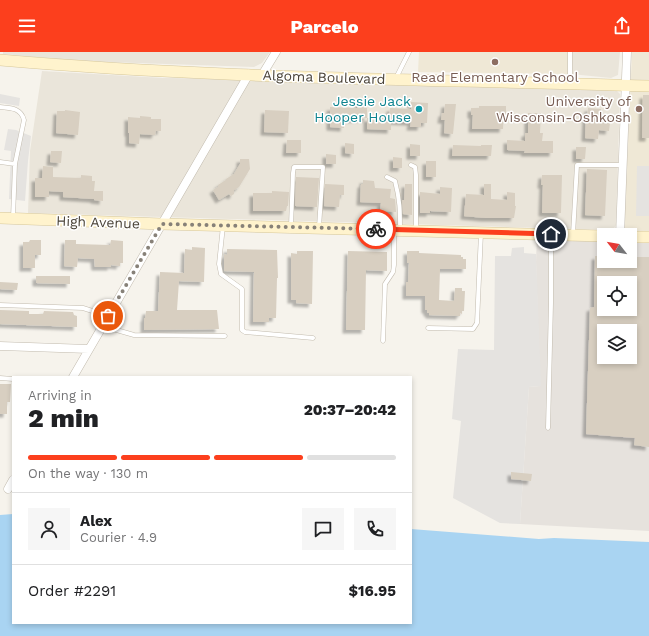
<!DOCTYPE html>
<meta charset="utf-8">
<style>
body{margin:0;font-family:"Work Sans",sans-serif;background:#f6f6f6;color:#202124;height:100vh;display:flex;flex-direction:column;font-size:15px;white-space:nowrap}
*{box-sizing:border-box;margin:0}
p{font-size:13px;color:#757577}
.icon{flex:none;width:22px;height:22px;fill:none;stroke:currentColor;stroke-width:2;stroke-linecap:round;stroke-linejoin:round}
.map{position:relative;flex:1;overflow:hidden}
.side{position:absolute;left:12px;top:324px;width:400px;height:248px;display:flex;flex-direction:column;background:#fff;border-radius:0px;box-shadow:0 2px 6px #0003}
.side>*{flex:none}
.needle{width:26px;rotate:301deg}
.controls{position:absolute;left:597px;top:176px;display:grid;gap:8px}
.controls a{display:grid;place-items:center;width:40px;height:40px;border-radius:0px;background:#fff;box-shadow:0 2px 6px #0003;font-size:20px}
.pin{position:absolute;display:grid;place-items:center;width:34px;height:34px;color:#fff;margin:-17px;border:2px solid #fff;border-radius:50%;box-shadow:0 1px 4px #0007}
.courier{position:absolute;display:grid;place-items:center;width:40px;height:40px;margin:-20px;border:3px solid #fc3f1d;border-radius:50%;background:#fff;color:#222;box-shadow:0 1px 5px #0007}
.head em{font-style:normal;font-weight:800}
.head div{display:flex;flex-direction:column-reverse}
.head{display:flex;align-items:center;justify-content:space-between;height:68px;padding:0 16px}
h1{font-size:26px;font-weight:800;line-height:30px}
.bar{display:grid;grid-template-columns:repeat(4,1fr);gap:6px 4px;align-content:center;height:48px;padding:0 16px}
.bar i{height:5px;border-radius:3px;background:#e0e0e0}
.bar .on{background:#fc3f1d}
.bar p{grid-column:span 4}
.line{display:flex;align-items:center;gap:10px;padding:0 16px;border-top:1px solid #e0e0e0}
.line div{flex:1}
.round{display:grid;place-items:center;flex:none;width:42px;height:42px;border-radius:0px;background:#f6f6f6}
header{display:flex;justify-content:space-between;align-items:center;height:52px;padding:0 16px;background:#fc3f1d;color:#fff;font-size:18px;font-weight:800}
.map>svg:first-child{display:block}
</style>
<header><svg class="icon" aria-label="menu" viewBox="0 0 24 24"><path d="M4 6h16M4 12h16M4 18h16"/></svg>Parcelo<svg class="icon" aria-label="share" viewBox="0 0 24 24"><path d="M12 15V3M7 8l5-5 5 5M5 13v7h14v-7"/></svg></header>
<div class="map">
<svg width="649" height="584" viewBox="0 0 649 584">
<defs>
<filter id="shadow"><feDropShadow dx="-3.5" dy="3.5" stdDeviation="1" flood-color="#0004"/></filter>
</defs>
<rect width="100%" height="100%" fill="#f6f3ec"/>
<path fill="#eae5da" d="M3 0H270L262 11 254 15 79 9 3 2Z
M572 0H620L618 23 611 26 571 22Z
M42 19 163 26 263 27 616 38 620 42 616 173 613 178 28 161 30 99Z"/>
<path fill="#e6e2dd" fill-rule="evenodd" d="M537 182 604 184V209H630V185H649V479L520 472 529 335 540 334 536 210ZM604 231H630V257H604ZM604 279H630V305H604Z"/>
<path fill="#efe8d6" d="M419 0H572L571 22 418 20Z
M632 0H649V185L620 183 627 113Z"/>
<path fill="#e5e3e0" d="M0 42 20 46 19 54 0 51Z
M8 77 16 78 31 84 28 109 25 149 9 147 11 99 4 98Z
M637 114H649V164H636Z
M524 195V201L536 202 541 334 529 335 520 472 500 471 453 446 461 369 452 367 458 297 494 298 495 204H511L512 196Z"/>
<path fill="#a9d4f2" d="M13 462V571H411V477L539 487 554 486 649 490V584H0V463Z"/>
<path fill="#d8cfc1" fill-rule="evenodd" filter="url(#shadow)" d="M643 43H649V86H642Z
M357 50 367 51V66L344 68V76L330 75V55L357 56Z
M411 50 428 51 427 71H421V75H410L411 70 391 69V78L367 77V66H389L390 56 411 57Z
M445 52H456L453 82 444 81 445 68H441L442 61H444Z
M479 54H506V64L505 71H503V77H472L473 63H471V56H479Z
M588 56 601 57V63L603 64V70L610 71 609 79 599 78 598 87 585 86 586 64H587Z
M65 58 80 60 78 83 56 81 57 59H65Z
M265 58 289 59 288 81 264 80Z
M528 61H541L540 81H543L542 89H553V101H524L525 99 507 98V88L525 89V81H528Z
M140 64 151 65V67H161V79H156L155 83 140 82 139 92 129 91V81H128V65L140 66Z
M287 88H301V101H286Z
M345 91 354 92V102L345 101Z
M410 92 420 93V104H410Z
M453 93 481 94V93H492L491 104H452Z
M576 95H586L585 107H576Z
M51 99H62L61 111 50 110Z
M326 102 336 103V112H326Z
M393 105 402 106V116H393Z
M240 107H249L250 117 239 135 234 138V142L231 144 229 142 219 148 213 138 218 135V133L226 128V127L234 122 240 112Z
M426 109H436V125H426Z
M43 114 53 115V125L81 126V123L92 124V129H95L94 139H103V149L94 148V147L63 145V140L49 139V145H35V126H42Z
M587 117 607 118 605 164 585 163Z
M542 123H562L561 161H542L543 133H541Z
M296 125 319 126 317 155 295 154Z
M363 128 374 129 375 136 391 137 390 146 395 147 396 160 380 159 381 151 360 150 361 132H363Z
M325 132 344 133V143H340L339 155 324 154Z
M405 132H412V163L403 162 402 148H404Z
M484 132H491V147L507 148V140L515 141V154H516L514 166H485L464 164 466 142 484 143Z
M440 135 452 136 451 160 430 159V161H420V140L440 142Z
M272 139 289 140 288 154H287L286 159H253V141H272Z
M30 188H41V203H35V216H23V190H29Z
M65 188H76V192L110 193 111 188 123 189V211H120V214L111 213V215H95L94 207 78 206 77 215 64 214Z
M192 195 205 196 204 230 179 229 177 258H217L219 277 144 278V266H145L146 259H158L160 220 184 221 185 197 192 198Z
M227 197 277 198 278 226H277L276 266H269V270H253L254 220 224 219V202L227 203Z
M297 199H313L312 252 296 251V248H291V201L297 202Z
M348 199 387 200V219L366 218 365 278H346Z
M407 199H419V201L461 203V205H463V207H466V217H440L439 248 454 249 455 236H462V239H465L464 259H462V262L460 261V264L429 263V261H427V258H425V244H406V230H408L409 211H407Z
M595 204H604V209H630V205H649V395L634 393 635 386 586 382 590 256 594 255ZM604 231H630V257H604ZM604 279H630V305H604Z
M36 224H70V232L36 231Z
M0 230 18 231 17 238 0 237Z
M0 258 29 259V262H43L44 259 73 260 74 263 77 264V275L0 272Z
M0 332H11L10 350H7V362H0Z
M511 420 532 422 531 429 511 427Z"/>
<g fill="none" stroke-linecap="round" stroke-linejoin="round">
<defs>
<path id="lane" d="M396 26 409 0
M570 31V0
M0 55C11 56 21 56 24 68L15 112 13 166
M0 110 15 112
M411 113 415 115 416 123V178
M387 125 395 129C400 148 400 159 400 177
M223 174 219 212 221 222 242 237V278L245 280 313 286
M291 174 293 121 294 115H323L319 175
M573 182 577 113H623
M0 253 83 256 108 264
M104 272 113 277 134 283 225 284
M428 276 473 277 477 271 481 181
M383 289 385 232 393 220 394 213V178
M0 326 13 327
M548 376 551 251V183"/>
<path id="street" d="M262 23 276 0
M620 183 627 0
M0 294 89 297
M73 325 249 22
M8 437 13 428"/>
<path id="secondary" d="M0 8C216 27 433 27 649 34
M0 166 162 172 604 184
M630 185H649"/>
</defs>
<use href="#lane" stroke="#c2bbae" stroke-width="5"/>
<use href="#street" stroke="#c2bbae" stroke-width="9"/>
<use href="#secondary" stroke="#d6c79b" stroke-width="12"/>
<use href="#lane" stroke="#fff" stroke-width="4"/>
<use href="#street" stroke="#fff" stroke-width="8"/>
<use href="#secondary" stroke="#fff3cd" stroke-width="11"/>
</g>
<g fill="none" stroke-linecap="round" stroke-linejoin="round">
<path stroke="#878178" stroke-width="4" stroke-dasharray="0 7.2" d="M108 264 162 172 376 177"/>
<path stroke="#fc3f1d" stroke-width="5" d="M376 177 551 182"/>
</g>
<g fill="#8d6e63" stroke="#fff" stroke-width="1.5">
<circle cx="495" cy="10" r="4"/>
<circle cx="639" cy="57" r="4"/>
</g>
<circle fill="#0f9aa8" stroke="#fff" stroke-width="1.5" cx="419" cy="57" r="4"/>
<g text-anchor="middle" stroke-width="3" stroke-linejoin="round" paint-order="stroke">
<g font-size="14" fill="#4b4439" stroke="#fff">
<text transform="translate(324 25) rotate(2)" y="5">Algoma Boulevard</text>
<text transform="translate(98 170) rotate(2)" y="5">High Avenue</text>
</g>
<g font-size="14" fill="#785e54" stroke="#fff">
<text x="495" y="30">Read Elementary School</text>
<text x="631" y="54" text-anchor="end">University of<tspan x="631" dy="16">Wisconsin-Oshkosh</tspan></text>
</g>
<g font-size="14" fill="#0d838f" stroke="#fff" text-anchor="end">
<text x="411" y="54">Jessie Jack<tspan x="411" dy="16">Hooper House</tspan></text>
</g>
</g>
</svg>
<div class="controls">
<a><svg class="needle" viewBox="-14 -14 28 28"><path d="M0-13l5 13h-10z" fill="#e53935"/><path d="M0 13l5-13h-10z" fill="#757577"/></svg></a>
<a><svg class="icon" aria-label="locate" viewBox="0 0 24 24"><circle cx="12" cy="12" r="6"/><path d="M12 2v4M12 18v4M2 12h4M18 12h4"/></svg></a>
<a><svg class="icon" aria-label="layers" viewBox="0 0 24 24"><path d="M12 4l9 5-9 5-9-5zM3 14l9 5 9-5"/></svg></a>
</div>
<div class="pin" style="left:108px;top:264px;background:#ea580c"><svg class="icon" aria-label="bag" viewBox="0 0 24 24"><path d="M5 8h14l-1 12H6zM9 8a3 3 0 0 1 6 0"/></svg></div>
<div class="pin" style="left:551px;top:182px;background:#1f2937"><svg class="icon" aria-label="home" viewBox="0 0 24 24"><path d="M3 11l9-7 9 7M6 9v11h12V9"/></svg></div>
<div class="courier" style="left:376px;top:177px"><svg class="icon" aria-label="bike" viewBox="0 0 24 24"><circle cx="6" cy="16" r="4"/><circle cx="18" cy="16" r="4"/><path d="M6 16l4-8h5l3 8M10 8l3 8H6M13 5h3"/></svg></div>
<section class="side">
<div class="head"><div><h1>2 min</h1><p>Arriving in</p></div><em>20:37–20:42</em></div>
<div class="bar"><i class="on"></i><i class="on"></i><i class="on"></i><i></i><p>On the way · 130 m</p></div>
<div class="line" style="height:72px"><a class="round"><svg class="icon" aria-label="person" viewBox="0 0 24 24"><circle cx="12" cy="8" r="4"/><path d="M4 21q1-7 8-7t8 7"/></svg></a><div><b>Alex</b><p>Courier · 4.9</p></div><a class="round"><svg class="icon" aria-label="chat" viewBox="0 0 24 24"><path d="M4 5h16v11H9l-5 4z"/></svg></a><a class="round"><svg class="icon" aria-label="phone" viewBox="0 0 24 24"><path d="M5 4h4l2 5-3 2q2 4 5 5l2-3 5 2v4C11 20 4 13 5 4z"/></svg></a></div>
<div class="line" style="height:52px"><div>Order #2291</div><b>$16.95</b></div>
</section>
</div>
